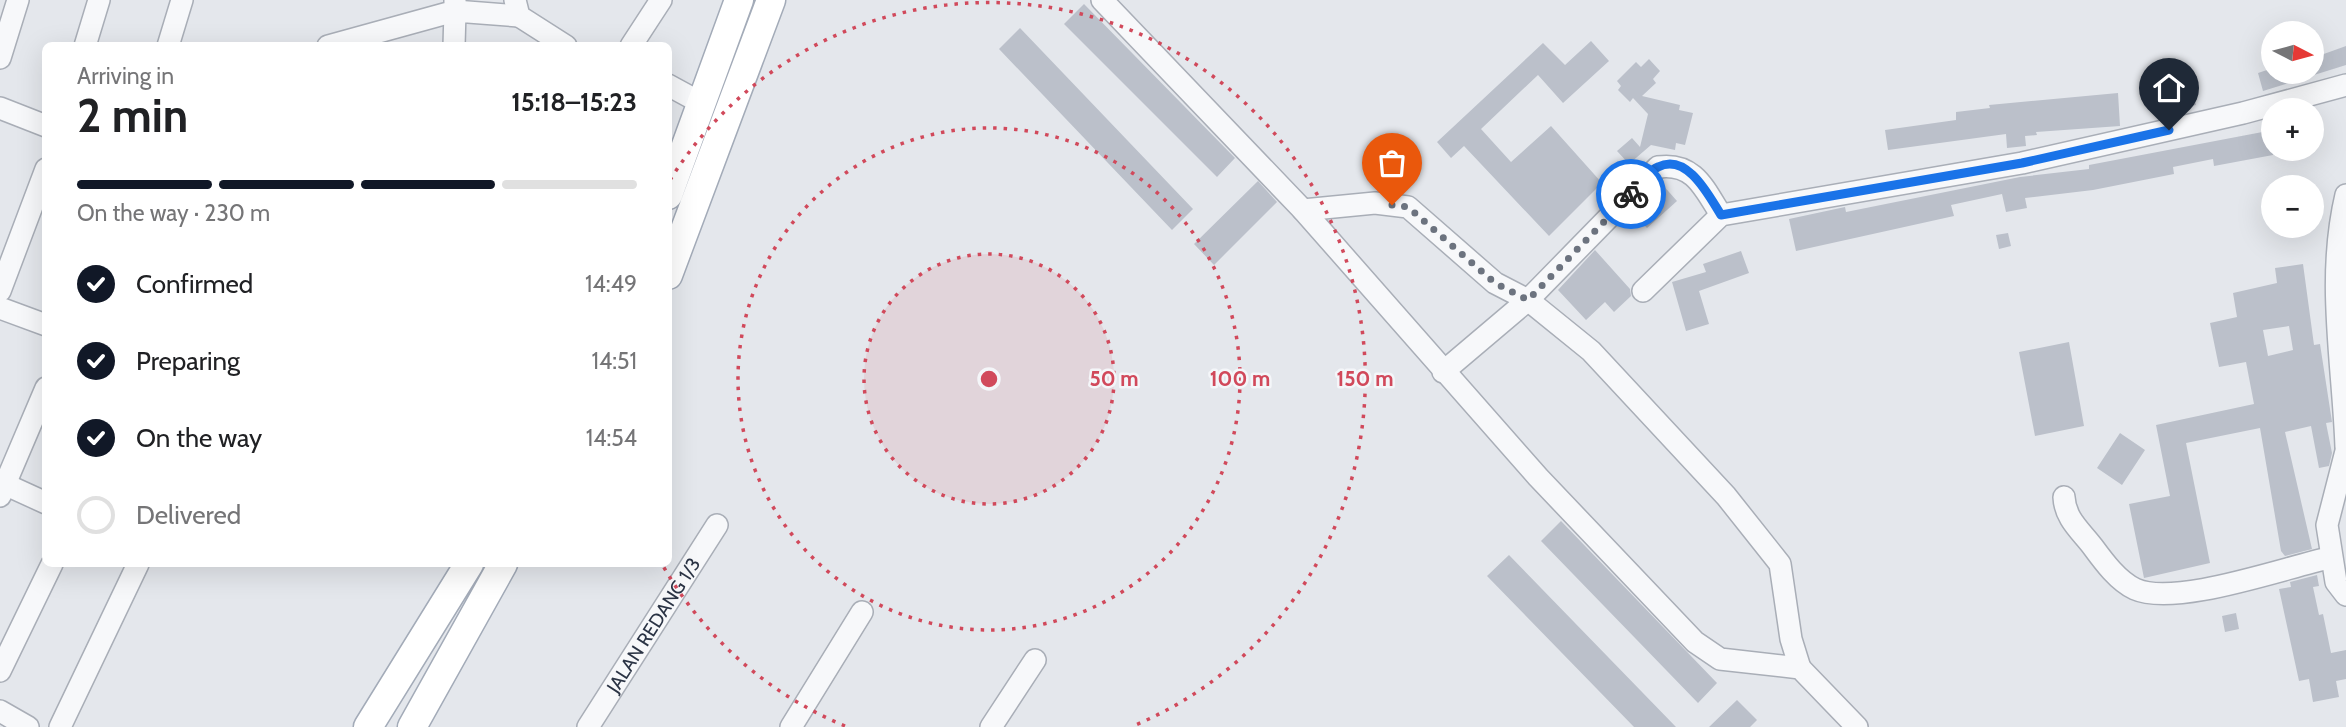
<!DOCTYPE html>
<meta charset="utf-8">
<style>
body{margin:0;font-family:Cabin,sans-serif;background:#f6f6f6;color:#202124;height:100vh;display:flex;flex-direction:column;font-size:26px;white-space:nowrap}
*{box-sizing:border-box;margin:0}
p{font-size:23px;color:#757577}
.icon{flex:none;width:38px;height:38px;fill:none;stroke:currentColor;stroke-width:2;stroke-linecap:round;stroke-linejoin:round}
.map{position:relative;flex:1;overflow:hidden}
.details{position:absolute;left:42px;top:42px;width:630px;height:525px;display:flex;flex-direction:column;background:#fff;border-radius:10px;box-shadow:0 7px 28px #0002}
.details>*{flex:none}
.needle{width:46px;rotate:96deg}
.fabs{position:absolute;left:2261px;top:21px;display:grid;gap:14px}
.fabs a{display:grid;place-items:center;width:63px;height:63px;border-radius:50%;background:#fff;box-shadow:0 7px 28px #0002;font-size:35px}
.pin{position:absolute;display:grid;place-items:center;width:60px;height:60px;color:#fff;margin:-72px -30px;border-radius:50% 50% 50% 0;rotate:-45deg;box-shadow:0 0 7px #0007}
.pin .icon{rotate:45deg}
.courier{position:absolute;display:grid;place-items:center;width:70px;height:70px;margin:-35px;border:5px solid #1a73e8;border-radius:50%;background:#fff;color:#222;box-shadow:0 2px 9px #0007}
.headline em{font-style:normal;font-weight:700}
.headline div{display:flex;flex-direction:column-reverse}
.headline{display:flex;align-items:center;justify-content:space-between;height:119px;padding:0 35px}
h1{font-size:46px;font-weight:700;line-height:52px}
.bar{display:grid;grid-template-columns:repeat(4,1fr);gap:10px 7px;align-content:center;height:84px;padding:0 35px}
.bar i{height:9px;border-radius:5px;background:#e0e0e0}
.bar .on{background:#111827}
.bar p{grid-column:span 4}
ol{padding:0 35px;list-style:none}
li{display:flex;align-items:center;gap:21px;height:77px}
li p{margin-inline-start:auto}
li .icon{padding:7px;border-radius:50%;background:#111827;color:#fff;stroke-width:4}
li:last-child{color:#757577}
li i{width:38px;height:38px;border:4px solid #e0e0e0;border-radius:50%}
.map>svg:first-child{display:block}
</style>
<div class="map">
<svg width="2346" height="727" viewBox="0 0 2346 727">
<rect width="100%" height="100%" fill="#e4e7ec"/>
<path fill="#bbc0ca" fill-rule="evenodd" d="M1084 4 1235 158 1217 177 1064 24Z
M1020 28 1193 209 1172 230 999 49Z
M2315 36 2321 55 2346 46V65L2263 91 2258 73 2273 68V72H2312V37Z
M1591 41 1609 61 1563 103 1538 75 1481 129 1511 162 1551 126 1602 183 1549 236 1464 146 1451 158 1437 142 1543 43 1565 65Z
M1649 59 1660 71 1653 79 1656 83 1642 96 1680 105 1679 110 1693 113 1685 145 1676 143 1675 150 1651 145 1629 164 1617 151 1632 138 1640 147 1648 114 1633 98 1630 102 1618 90 1621 86 1617 81 1636 62 1641 67Z
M2193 91 2196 105 2165 111 2163 97Z
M2118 93 2120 126 2036 132 2037 135 2025 136 2026 146 2007 148 2006 134 1888 150 1885 130 1956 120V112L1990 108 1989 105Z
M2273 130V155L2214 166 2213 159 2173 167 2174 174 2093 190 2025 198 2027 208 2006 212 2002 194 1951 205 1954 216 1796 251 1789 219 1845 207 1846 212 2020 177 2089 169V165Z
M1258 181 1277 202 1214 265 1194 244Z
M1661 183 1677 201 1647 228 1632 212Z
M2008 233 2011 246 1999 249 1996 235Z
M1595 250 1630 289 1631 296 1614 312 1605 302 1586 320 1558 290Z
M1741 251 1749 273 1699 291 1709 324 1686 331 1672 282 1706 272 1703 264Z
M2303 264 2314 345 2320 344 2332 422 2326 423 2332 453 2329 466 2319 468 2311 426 2285 432 2312 549 2285 556 2281 551 2260 428 2186 443 2210 563 2144 578 2129 504 2170 496 2156 425 2254 404 2246 362 2219 367 2210 323 2237 317 2233 293 2277 283 2275 268ZM2289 326 2293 350 2268 356 2263 330Z
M2069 342 2084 426 2035 436 2019 352Z
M2120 433 2145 450 2122 485 2097 468Z
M1561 521 1717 683 1698 703 1541 541Z
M1509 555 1676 727H1634L1487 576Z
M2317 575 2319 586 2313 587 2319 615 2323 614 2331 653 2346 650V679L2336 681 2339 697 2313 702 2309 679 2299 681 2279 589 2291 587 2290 582Z
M2236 613 2239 629 2225 632 2222 616Z
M1737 700 1757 720 1750 727H1709Z"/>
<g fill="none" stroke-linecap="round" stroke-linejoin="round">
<defs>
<g id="minor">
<path d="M515 0 519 16 566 46"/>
<path d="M1102 0 1303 210 1538 477 1695 642 1720 659 1800 668 1857 727"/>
<path d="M85 46 99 0"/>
<path d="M168 46 182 0"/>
<path d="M328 46 455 11V0"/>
<path d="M454 46 455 11 519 16"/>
<path d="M631 46 661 0"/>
<path d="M0 58 18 0"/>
<path d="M668 85 703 104"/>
<path d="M0 108 46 126"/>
<path d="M2346 195C2326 279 2343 363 2346 447"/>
<path d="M1303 210 1375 203 1408 207 1495 283 1528 300 1591 351 1726 496 1780 564 1791 639 1800 668"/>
<path d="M0 291 46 169"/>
<path d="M1643 291 1721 215 2022 163 2243 113 2346 85"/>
<path d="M0 308 46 325"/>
<path d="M1443 372 1528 300 1658 167C1694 162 1704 188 1721 215"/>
<path d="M2346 451 2327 525 2336 582 2346 595"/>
<path d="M0 482 46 503"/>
<path d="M0 496 46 388"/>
<path d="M2064 497C2065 519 2081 531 2093 547 2104 562 2118 581 2135 589 2175 607 2283 568 2329 558"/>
<path d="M0 671 52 564"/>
<path d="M0 711 28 727"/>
<path d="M60 727 138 564"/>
<path id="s1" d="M588 727 717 525"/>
<path d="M791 727 862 612"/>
<path d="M991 727 1035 660"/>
</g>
<path id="major" d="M668 195 739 0
M668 275 771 0
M368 727 469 564
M412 727 503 564"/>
</defs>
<use href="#minor" stroke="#a9aeb7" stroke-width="24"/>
<use href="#major" stroke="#a3abb8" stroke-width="31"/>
<use href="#minor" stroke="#f7f8fa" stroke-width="21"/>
<use href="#major" stroke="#fff" stroke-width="28"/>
</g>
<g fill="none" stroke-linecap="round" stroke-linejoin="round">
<path stroke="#6c737f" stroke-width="7" stroke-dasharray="0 12.6" d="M1392 205 1408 207 1495 283 1528 300 1631 194"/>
<path stroke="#1a73e8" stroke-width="9" d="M1631 194C1638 186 1648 171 1658 167 1687 152 1709 196 1721 215L2022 163 2169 130"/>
</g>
<circle cx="989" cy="379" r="125" fill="#d1495b" fill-opacity=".12"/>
<g fill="none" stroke="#d1495b" stroke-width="3.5" stroke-dasharray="3.5 7">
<circle cx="989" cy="379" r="125"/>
<circle cx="989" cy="379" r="251"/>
<path d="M845 726A376 376 0 0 1 662 564M670 180A376 376 0 1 1 1133 726"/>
</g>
<g text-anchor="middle" stroke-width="5" stroke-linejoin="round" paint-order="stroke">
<g font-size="19" fill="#2b3445" stroke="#f4f6f9">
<text dy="7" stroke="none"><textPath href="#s1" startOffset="121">JALAN REDANG 1/3</textPath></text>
</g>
</g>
<circle cx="989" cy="379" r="10" fill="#d1495b" stroke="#f4f6f9" stroke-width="3.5"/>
<g font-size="21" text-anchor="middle" font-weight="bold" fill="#d1495b" stroke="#f4f6f9" stroke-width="5" stroke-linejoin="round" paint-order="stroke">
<text x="1114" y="386">50 m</text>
<text x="1240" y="386">100 m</text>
<text x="1365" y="386">150 m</text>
</g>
</svg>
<div class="fabs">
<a><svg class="needle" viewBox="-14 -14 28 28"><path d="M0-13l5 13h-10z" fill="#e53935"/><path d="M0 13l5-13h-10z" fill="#757577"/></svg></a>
<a>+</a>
<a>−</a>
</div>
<div class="pin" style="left:1392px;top:205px;background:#ea580c"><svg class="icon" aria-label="bag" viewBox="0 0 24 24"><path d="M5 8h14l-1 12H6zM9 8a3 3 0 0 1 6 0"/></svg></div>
<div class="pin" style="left:2169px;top:130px;background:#1f2937"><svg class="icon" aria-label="home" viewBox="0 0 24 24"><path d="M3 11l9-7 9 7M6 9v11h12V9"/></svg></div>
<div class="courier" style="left:1631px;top:194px"><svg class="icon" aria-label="bike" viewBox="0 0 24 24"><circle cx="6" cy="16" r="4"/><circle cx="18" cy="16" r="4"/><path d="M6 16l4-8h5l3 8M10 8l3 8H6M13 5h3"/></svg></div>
<section class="details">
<div class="headline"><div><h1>2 min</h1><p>Arriving in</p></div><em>15:18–15:23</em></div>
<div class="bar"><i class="on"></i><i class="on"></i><i class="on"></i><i></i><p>On the way · 230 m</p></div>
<ol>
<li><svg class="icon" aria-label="check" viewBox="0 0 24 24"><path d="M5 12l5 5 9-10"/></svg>Confirmed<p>14:49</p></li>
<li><svg class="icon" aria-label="check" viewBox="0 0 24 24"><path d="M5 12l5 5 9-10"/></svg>Preparing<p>14:51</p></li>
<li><svg class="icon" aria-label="check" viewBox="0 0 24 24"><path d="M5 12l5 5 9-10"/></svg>On the way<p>14:54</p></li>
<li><i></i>Delivered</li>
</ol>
</section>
</div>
